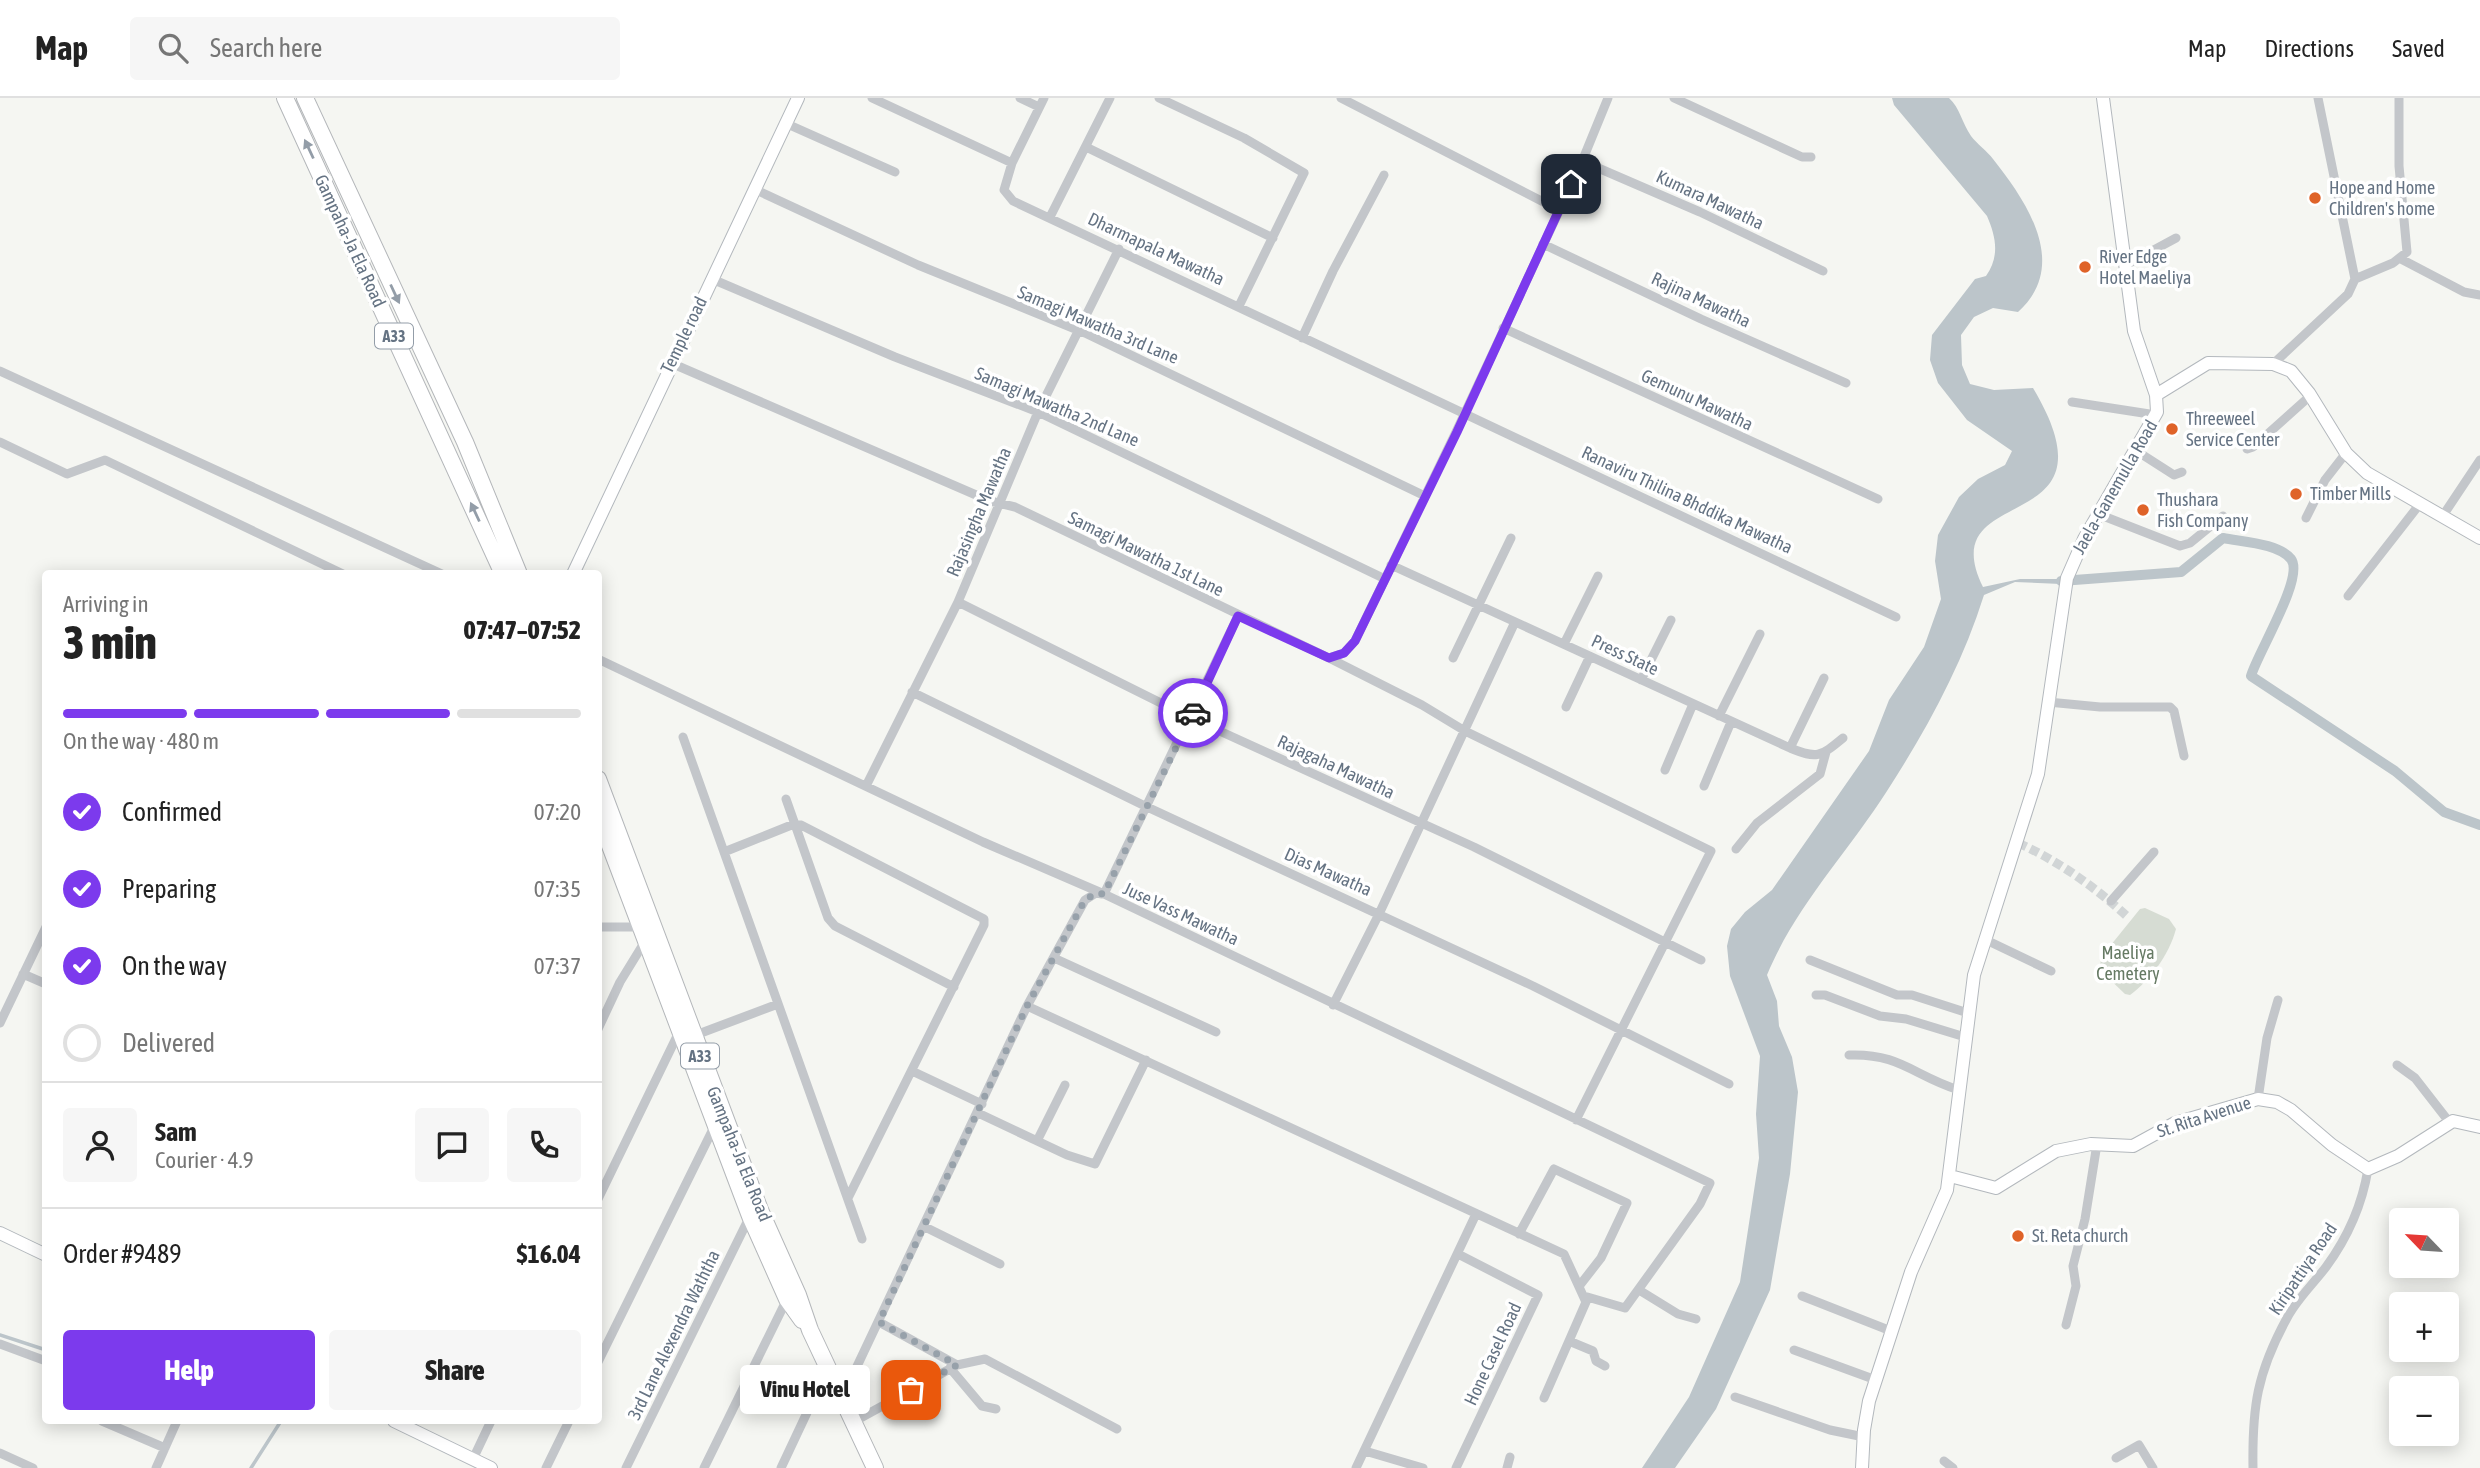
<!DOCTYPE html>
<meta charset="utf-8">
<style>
body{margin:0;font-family:"Asap Condensed",sans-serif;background:#f6f6f6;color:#222;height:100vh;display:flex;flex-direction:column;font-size:26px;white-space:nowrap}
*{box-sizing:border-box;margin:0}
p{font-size:23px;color:#767676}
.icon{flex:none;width:38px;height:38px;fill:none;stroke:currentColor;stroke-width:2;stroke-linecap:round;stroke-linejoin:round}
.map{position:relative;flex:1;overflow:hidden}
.panel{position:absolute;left:42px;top:472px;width:560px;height:854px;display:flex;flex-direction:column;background:#fff;border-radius:7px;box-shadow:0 4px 18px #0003}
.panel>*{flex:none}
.needle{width:46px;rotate:295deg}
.controls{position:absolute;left:2389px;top:1110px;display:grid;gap:14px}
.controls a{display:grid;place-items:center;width:70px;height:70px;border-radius:7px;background:#fff;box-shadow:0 4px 18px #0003;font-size:35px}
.pin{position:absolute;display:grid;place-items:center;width:60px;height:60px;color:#fff;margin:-30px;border-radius:14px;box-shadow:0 4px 10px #0006}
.courier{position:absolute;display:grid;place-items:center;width:70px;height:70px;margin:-35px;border:5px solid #7c3aed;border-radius:50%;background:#fff;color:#222;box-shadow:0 2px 9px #0007}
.bubble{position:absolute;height:49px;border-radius:7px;background:#fff;box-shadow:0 4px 18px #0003;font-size:23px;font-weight:800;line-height:49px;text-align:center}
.overview em{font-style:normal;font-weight:800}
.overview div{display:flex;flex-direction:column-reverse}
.overview{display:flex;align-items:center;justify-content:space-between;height:119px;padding:0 21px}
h1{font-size:46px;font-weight:800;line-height:52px}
.bar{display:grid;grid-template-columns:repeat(4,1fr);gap:10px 7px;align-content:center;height:84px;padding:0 21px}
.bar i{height:9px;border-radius:5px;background:#e0e0e0}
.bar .selected{background:#7c3aed}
.bar p{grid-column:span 4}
.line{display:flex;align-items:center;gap:18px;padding:0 21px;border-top:2px solid #e0e0e0}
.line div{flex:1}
.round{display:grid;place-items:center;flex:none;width:74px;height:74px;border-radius:7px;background:#f6f6f6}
ol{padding:0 21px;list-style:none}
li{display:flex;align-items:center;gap:21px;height:77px}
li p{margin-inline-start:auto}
li .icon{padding:7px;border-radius:50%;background:#7c3aed;color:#fff;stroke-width:4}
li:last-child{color:#767676}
li i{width:38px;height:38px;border:4px solid #e0e0e0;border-radius:50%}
.primary-button{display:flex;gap:14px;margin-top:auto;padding:14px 21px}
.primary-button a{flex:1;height:80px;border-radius:7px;background:#7c3aed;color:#fff;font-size:28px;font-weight:800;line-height:80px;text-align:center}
.primary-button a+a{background:#f6f6f6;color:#222}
header{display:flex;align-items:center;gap:42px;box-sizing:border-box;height:98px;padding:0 35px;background:#fff;border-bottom:2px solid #e0e0e0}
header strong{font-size:33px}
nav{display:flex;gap:38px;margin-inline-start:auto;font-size:24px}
.search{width:490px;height:63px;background:#f6f6f6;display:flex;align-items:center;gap:18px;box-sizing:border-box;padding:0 24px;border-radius:7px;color:#767676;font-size:26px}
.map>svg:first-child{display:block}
</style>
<header>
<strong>Map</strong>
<div class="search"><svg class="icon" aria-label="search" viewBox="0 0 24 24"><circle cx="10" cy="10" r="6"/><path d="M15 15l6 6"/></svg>Search here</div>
<nav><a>Map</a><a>Directions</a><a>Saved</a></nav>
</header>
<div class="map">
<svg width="2480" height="1370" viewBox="0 0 2480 1370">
<rect width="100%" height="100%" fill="#f5f6f2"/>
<path fill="#d6dcd3" d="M2145 810 2169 821 2176 831C2169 857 2151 881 2130 897L2125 896 2099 871 2102 858 2140 811Z"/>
<path fill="#bcc5ca" d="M1892 0H1949C1960 10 1962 25 1971 38 1977 46 1987 53 1993 61 2027 104 2070 167 2018 214L1993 210 1974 219 1961 237 1962 267 1970 286 1994 292 2033 290C2125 444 1930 381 1983 489L2020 481H2061V486L2015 484 1984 497C1962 567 1927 631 1887 693 1848 754 1795 809 1767 877L1777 903 1779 928 1792 959 1798 994 1790 1076 1770 1192 1716 1311 1675 1370H1642L1689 1299 1740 1184 1759 1060 1756 1016 1760 958 1730 878 1727 848 1731 831 1745 814 1772 792 1869 653 1889 602 1924 549 1941 501 1935 463 1938 437 1959 399 1978 381 2005 367 2012 353 1967 322 1938 285 1930 262 1932 237 1975 181 1986 178C2000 158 1996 139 1987 118L1894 7Z"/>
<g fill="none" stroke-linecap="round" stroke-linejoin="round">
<path stroke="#bcc5ca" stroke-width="3.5" d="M0 1237 46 1252
M251 1370 281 1323"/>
<path stroke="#bcc5ca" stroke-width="10" d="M2061 483 2181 474 2223 440C2242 444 2278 445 2291 461 2305 479 2257 556 2251 578L2395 673 2444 714 2480 727"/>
<path stroke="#d1d5d6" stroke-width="9" stroke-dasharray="9 4.5" stroke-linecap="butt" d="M2018 745C2059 763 2096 790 2129 820"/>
<defs>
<path id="secondary" d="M2156 297 2208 265 2273 266 2291 273 2309 295 2346 355 2367 375 2480 440
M573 476 798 0
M1950 1078 1996 1090 2056 1053 2091 1046 2133 1048 2175 1025 2258 1001 2277 1004 2291 1012 2332 1047 2368 1071 2398 1058 2453 1023 2480 1029
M0 1135 46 1157
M394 1323 491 1370
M1862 1370 1864 1332 1869 1303 1911 1174 1947 1092 1974 877 2038 676 2067 480 2084 441 2157 314 2156 297 2134 233 2103 0"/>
<path id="highway" d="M285 0 503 476
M305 0 465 344 519 476
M598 681 760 1112 798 1197 810 1232 875 1370
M598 716 750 1118 787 1201 802 1222"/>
</defs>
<use href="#secondary" stroke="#b3b8bd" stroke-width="14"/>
<use href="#highway" stroke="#b4b7ba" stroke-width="18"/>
<path stroke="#c3c6ca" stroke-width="9" d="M872 0 1012 65 1004 92 1013 103 1896 519
M1020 0 1039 9
M1159 0 1244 40 1304 75 1239 208
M1341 0 1559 112
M1674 0 1802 59H1811
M2318 0 2355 181
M785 25 895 74
M1086 49 1273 140
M1582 63 1700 114 1823 173
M1012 65 1044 0
M754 91 918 167 1085 235 1425 398
M1050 119 1110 0
M1543 146 1701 221 1846 285
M2401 161 2464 194 2480 197
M2126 167 2176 140
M712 181 895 259 1038 314 1383 480
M1503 230 1878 401
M1302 240 1333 173 1384 77
M671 265 990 403 1015 409 1329 560 1422 607 1465 633 1711 753 1576 1022
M2273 266 2348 196 2355 181 2393 165 2407 154 2399 68V0
M0 273 442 476
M2072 304 2156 317
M0 344 67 376 105 362 343 476
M2247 351 2253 349 2310 298
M2135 352 2174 377 2182 374
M2098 416 2180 448 2190 445 2223 418
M2442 419 2480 362
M2306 420 2325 382 2346 355
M1391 467 1790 650C1817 661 1820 659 1843 640
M2348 498 2419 407
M958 504 1191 620 1474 749 1701 862
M1564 546 1598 478
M1329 560 1344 555 1355 543 1456 334 1581 66 1608 0
M1453 560 1511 440
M598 561 983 744 1104 796 1710 1085 1700 1106 1625 1210 1584 1198
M1641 582 1671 522
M912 594 1145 708 1533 888 1729 986
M2048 604 2100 609H2170L2174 613 2184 658
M1566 609 1590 558
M1719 618 1760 536
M683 639 862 1141
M1790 650 1824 580
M1665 672 1693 606
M866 688 958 504 1038 314 1119 151
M1704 688 1731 624
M786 701 828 820 835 828 954 889
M1736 751 1757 725 1820 676 1826 654
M724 754 794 726 801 727 984 821V827L848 1100
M1104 796 1238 518
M2111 803 2154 754
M598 829H642
M1984 841 2051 873
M1054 860 1216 934
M1810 862 1897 897H1912L1968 915
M23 876 46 886
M1816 897H1825L1880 918 1906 921 1965 939
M1333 907 1379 816 1515 524
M1027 908 1564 1156 1586 1204 1544 1300
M0 925 46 829
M598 931 620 884 647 840
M693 938 778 906
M1849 957C1900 955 1914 978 1959 992
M2397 967 2415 980 2450 1025
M912 973 982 1006
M2258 1001 2267 940 2278 902
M978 1015 1067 1057 1095 1066 1146 962
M1037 1043 1065 987
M598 1101 679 934
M925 1129 1000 1166
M1519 1136 1554 1071 1627 1105 1601 1160 1580 1187
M1639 1192 1678 1216 1696 1221
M1802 1198 1891 1233
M879 1224 957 1267
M2066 1227 2076 1188 2073 1168 2085 1121 2097 1046
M1569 1243 1593 1253 1596 1263 1605 1268
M0 1246 46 1263
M1794 1252 1876 1282
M598 1264 715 1027
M950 1270 982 1308 996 1311
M843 1298 1027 908 1085 802 1096 795 1102 796
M1735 1299 1830 1332 1864 1339
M102 1323 165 1350
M855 1323 957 1267 985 1261 1117 1331
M1365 1353 1423 1370
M0 1355 33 1370
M2116 1360 2139 1347 2153 1370
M473 1361 491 1323
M1944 1363 1953 1370
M156 1370 177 1323
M546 1370 569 1323
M626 1370 750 1118
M704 1370 787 1201
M781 1370 828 1270
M1356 1370 1476 1116
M1456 1370 1538 1197 1458 1156
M1507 1370 1510 1359
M2253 1370C2252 1309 2257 1275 2287 1220 2297 1201 2313 1186 2326 1169 2348 1139 2362 1108 2368 1071"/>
<use href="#secondary" stroke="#fff" stroke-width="12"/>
<use href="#highway" stroke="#fff" stroke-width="16"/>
</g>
<defs><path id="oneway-solid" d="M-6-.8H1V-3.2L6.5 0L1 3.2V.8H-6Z" transform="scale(1.75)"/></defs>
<g fill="#939da8">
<use href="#oneway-solid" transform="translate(309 51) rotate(-115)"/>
<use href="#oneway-solid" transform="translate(395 196) rotate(65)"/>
<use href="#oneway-solid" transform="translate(475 414) rotate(-115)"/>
</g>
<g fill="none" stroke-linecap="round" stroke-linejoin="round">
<path stroke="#97a1aa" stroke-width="7" stroke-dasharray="0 12.6" d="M911 1292 957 1267 879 1224 1027 908 1085 802 1096 795 1104 796 1193 615"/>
<path stroke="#7c3aed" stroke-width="9" d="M1193 615 1238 518 1329 560 1344 555 1355 543 1457 334 1571 86"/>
</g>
<g fill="#df6329" stroke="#fff" stroke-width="2.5">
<circle cx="2315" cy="100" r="7"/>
<circle cx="2085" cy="169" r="7"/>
<circle cx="2172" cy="331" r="7"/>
<circle cx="2296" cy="396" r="7"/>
<circle cx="2143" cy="412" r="7"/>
<circle cx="2018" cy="1138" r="7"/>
</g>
<g text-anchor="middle" stroke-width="7" stroke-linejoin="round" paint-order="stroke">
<g fill="#fff" stroke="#939da8" stroke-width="2">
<rect x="375" y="225.5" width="38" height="25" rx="5"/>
<rect x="681" y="945.5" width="38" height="25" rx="5"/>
</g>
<g font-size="16" font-weight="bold" fill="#657383">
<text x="394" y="244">A33</text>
<text x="700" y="964">A33</text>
</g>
<g font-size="18" fill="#657383" stroke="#fff" text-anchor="start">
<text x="2329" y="96">Hope and Home<tspan x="2329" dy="21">Children's home</tspan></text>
<text x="2099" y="165">River Edge<tspan x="2099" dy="21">Hotel Maeliya</tspan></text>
<text x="2186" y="327">Threeweel<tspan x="2186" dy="21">Service Center</tspan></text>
<text x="2310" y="402">Timber Mills</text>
<text x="2157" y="408">Thushara<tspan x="2157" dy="21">Fish Company</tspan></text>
<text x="2032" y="1144">St. Reta church</text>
</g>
<g font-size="18" fill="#657383" stroke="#fff">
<text transform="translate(1710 102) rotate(25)" y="6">Kumara Mawatha</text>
<text transform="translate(350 143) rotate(65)" y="6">Gampaha-Ja Ela Road</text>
<text transform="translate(1156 151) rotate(25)" y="6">Dharmapala Mawatha</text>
<text transform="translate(1701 202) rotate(25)" y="6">Rajina Mawatha</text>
<text transform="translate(1098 227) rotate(23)" y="6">Samagi Mawatha 3rd Lane</text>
<text transform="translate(684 237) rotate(-64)" y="6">Temple road</text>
<text transform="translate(1697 302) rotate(25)" y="6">Gemunu Mawatha</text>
<text transform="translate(1057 309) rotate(23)" y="6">Samagi Mawatha 2nd Lane</text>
<text transform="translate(2115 389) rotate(-60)" y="6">Jaela-Ganemulla Road</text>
<text transform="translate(1687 402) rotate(25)" y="6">Ranaviru Thilina Bhddika Mawatha</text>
<text transform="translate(979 414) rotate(-67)" y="6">Rajasingha Mawatha</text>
<text transform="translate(1146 456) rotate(26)" y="6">Samagi Mawatha 1st Lane</text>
<text transform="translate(1625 557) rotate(25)" y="6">Press State</text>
<text transform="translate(1336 669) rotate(25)" y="6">Rajagaha Mawatha</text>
<text transform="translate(1328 774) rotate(24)" y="6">Dias Mawatha</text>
<text transform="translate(1181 816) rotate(25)" y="6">Juse Vass Mawatha</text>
<text transform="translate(2204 1019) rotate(-18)" y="6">St. Rita Avenue</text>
<text transform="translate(739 1056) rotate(68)" y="6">Gampaha-Ja Ela Road</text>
<text transform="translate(2303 1171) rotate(-56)" y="6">Kiripattiya Road</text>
<text transform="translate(674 1237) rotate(-64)" y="6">3rd Lane Alexendra Waththa</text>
<text transform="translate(1493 1256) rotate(-65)" y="6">Hone Casel Road</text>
</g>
<g font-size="18" fill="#667a64" stroke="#fff">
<text x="2128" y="861">Maeliya<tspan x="2128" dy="21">Cemetery</tspan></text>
</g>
</g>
</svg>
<div class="controls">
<a><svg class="needle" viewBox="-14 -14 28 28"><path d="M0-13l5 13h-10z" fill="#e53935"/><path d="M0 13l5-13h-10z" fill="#767676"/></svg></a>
<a>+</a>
<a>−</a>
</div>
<div class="pin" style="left:911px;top:1292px;background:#ea580c"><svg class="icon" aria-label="bag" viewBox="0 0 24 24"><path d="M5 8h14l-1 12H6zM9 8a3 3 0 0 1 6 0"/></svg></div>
<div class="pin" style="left:1571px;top:86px;background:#1f2937"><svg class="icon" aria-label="home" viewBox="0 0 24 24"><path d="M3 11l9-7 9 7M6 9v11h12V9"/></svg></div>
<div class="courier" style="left:1193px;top:615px"><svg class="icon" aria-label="car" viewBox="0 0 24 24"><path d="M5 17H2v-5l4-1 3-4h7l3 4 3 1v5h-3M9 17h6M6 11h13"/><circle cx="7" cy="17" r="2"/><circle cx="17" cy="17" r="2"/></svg></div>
<div class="bubble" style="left:740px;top:1267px;width:130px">Vinu Hotel</div>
<section class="panel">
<div class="overview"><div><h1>3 min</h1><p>Arriving in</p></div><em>07:47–07:52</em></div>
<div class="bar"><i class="selected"></i><i class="selected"></i><i class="selected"></i><i></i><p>On the way · 480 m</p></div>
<ol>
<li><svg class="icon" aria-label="check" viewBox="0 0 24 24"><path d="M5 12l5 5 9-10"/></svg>Confirmed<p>07:20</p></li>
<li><svg class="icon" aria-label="check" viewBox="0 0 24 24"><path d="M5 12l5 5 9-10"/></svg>Preparing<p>07:35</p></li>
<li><svg class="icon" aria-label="check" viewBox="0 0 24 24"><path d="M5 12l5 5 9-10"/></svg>On the way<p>07:37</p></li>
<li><i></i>Delivered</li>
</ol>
<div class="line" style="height:126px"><a class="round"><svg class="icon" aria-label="person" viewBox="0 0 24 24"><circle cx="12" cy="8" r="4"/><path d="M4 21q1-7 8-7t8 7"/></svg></a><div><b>Sam</b><p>Courier · 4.9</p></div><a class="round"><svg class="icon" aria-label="chat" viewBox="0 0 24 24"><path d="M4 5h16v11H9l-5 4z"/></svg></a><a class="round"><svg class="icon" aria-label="phone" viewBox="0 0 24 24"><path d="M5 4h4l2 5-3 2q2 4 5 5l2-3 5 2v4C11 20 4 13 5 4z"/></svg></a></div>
<div class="line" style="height:91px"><div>Order #9489</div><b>$16.04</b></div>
<div class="primary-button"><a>Help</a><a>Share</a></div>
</section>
</div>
